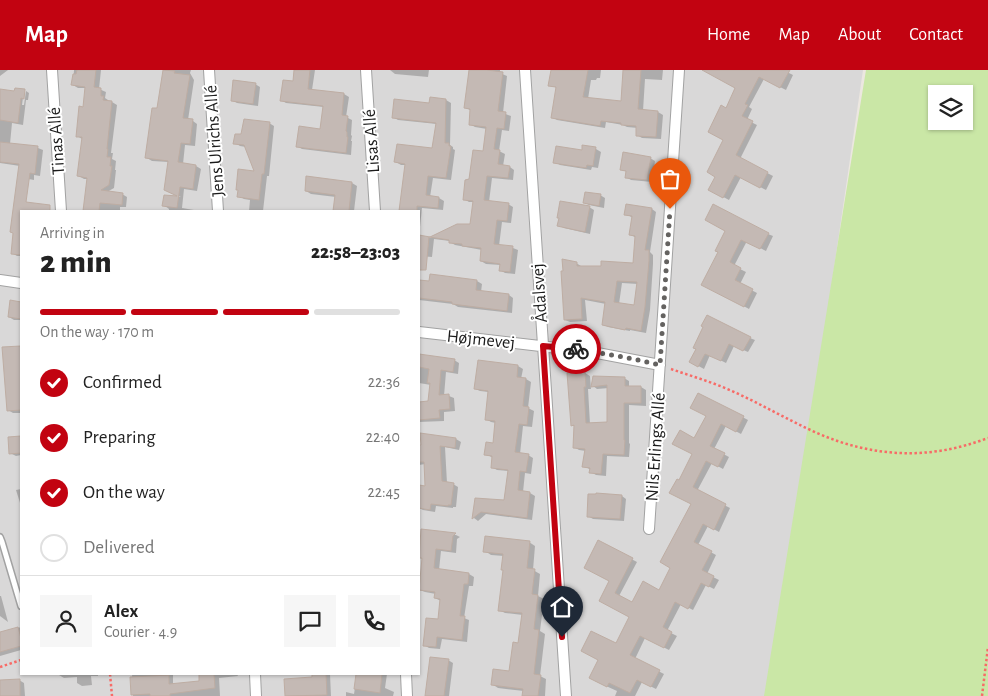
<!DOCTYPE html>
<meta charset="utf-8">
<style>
body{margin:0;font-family:"Alegreya Sans",sans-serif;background:#f6f6f6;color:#222;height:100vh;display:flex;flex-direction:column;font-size:19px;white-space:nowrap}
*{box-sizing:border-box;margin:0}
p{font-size:16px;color:#767676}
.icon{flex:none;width:28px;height:28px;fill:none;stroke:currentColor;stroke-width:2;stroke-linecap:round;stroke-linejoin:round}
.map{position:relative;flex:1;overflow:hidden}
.details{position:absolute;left:20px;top:140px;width:400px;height:465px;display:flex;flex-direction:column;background:#fff;border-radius:0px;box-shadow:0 1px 4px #0004}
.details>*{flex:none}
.tools{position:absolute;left:928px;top:15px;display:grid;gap:10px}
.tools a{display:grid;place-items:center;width:45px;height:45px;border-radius:0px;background:#fff;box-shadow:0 1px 4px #0004;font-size:25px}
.pin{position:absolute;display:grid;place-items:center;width:42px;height:42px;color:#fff;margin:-51px -21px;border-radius:50% 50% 50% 0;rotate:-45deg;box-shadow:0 0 5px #0007}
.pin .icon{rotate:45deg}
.courier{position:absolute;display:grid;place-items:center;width:50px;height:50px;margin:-25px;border:4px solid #c20311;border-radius:50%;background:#fff;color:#222;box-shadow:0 1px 6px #0007}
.summary em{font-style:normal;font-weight:800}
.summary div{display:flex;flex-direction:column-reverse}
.summary{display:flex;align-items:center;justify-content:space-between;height:85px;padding:0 20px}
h1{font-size:32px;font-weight:800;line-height:38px}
.bar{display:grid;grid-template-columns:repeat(4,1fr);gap:8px 5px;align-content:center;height:60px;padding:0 20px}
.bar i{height:6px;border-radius:4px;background:#e0e0e0}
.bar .active{background:#c20311}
.bar p{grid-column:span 4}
.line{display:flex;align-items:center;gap:12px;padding:0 20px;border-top:1px solid #e0e0e0}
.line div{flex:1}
.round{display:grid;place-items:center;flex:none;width:52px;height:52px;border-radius:0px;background:#f6f6f6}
ol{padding:0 20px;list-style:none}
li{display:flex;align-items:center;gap:15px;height:55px}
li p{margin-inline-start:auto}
li .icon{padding:5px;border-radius:50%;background:#c20311;color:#fff;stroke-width:4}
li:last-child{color:#767676}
li i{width:28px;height:28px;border:2px solid #e0e0e0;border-radius:50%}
header{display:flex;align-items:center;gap:30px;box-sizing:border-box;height:70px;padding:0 25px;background:#c20311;color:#fff}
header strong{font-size:24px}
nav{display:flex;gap:28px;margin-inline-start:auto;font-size:18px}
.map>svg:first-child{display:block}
</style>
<header>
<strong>Map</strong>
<nav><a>Home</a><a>Map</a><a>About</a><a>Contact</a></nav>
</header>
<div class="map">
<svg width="988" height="626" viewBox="0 0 988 626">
<rect width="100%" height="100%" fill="#ece7e0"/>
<path fill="#d9d8d8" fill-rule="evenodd" d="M0 0H863L795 466 781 626H0ZM21 141H419V604H21Z"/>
<path fill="#cae7a6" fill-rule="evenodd" d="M866 0H988V626H764ZM936 24H964V51H936Z"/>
<path fill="#0003" fill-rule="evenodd" d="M0 0H8L0 6Z
M74 0H101L99 19 106 22 105 28 108 30V32H112L117 35 111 83H113L112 89 116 91 115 100H116L114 118 107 122 122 124 127 127 126 137H120V141H85L88 109H84L79 106 82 69 77 66 84 38 86 18H78L73 15Z
M164 0H191L190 3 194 10 188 50 193 51 197 54 195 76 185 75 183 94 196 96 201 99 197 121 184 119 182 138 200 141H169V139L164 135 165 126 181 127 171 123 169 92 152 91 147 88 159 40Z
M296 0H315L312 20 344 24 349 27 346 47 352 50 351 65 352 66 351 71H352L351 85 302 79 297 76 321 60 324 37 286 33 281 30 294 13Z
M390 0H429L428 7 395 4Z
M469 0H500V3L507 6 503 43 511 46 509 61 502 60 499 81 505 84 503 96 510 97 514 100 513 110 492 108 489 132 508 134 513 137 511 153 502 152 499 176 513 178 518 180 515 204 505 203 500 200 501 195 486 194 481 191 482 180 455 175 450 172V171L434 169 432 187 419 186V166L430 168 457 156 471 155 474 132H469L464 129 470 110 484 82 487 59 475 57 470 54V40L466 38Z
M552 0H601L600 8H597L596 10H591L588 29 622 33 624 0H663L662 10 645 9 643 41 658 42 663 45 661 69 642 68 637 65 638 58 627 57 623 55 606 52 605 58 557 50 552 47 557 18 550 15Z
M717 0H783L793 5 786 20 764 9 749 37 752 39 747 50 757 55 740 89 773 106 766 120 741 107 729 130 710 120 717 106 725 70 726 39 737 18Z
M255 14 260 17 258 36 237 33 232 30Z
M24 20 22 35H24L26 21 29 23 28 30H26L23 55 12 53 10 74 38 78 43 80 40 106 34 105V110L23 108 20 96 0 93V21L15 23Z
M431 29 446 30 451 33 450 75 453 77V79L455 80 451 110 433 108 430 127 439 128 444 131 443 140 422 138 419 166V141H400L406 95H401L396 92 434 79 437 54 398 50 393 47 431 34Z
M269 53 274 56 269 106H267L263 141H249L250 130 244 129 239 126 256 103 246 77 240 76 235 73 242 66Z
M583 76 596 79 601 82 598 98 592 97 591 100 560 95 555 92 583 81Z
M650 88 655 91 652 112 631 110 626 107 627 102 622 99Z
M308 108 352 113 357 116 354 141H335L336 127 311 124 306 121Z
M600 125 605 128 604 138 589 135 585 133Z
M19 132 39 137V141H21V186H17L12 183Z
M589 137 594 140 590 164 564 158 559 155Z
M652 139 656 142 650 182 653 185V194L650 240 646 263 630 260V261L608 257 604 255 606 234 585 230 587 251 570 252 565 250 576 193 581 196 602 197 634 194 636 168 630 164 633 148 626 144ZM622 213 638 214 636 236 619 234Z
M727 161 768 164 773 166 766 181 747 171 734 196 746 202 740 214 757 223 749 239 703 214 720 182Z
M419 211 430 212 477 211 482 214 481 222 509 225 513 228 512 243 458 237 453 234 419 230Z
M11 232 21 233V250H14L9 247Z
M705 257 750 268 755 270 748 282 734 276 726 293 710 285 704 299 691 292Z
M21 277V343H13L8 340 3 278Z
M419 285 454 290 459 293 458 304 446 302 444 326H449L454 328 455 341 444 342V351L419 352V333L429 332 431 315 419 313Z
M518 296 523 299 521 309H526L531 312 528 338 534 341 532 357 523 356 520 384 528 385 533 388 531 404 525 403 523 422 530 423 535 426 532 450 486 444 478 451 474 448 477 429 505 431 509 401 497 400 492 397 493 388 486 384 494 374 496 353 491 352 486 349 489 322 480 321 476 319Z
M585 303 590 306 591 319H588L590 354 608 353 609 318 597 319 593 316 624 308 629 311V317H641L646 320V336L629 335V373L630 374 629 387 607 386 606 406 596 405 591 402V400L584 396 586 381 579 380 574 377 576 357 572 355Z
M699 324 748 350 741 364 726 356 714 379 729 387 723 399 712 393 697 421 730 438 719 462 708 456 698 475 716 485 707 504 719 510 714 519 706 515 693 540 681 534 667 561 677 566 669 580 645 568 635 589 664 604 656 619 642 612 635 626H615L617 621 595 611 616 575 631 546 601 531 611 511 599 472 637 492 619 526 633 533 660 521 672 497 692 434 680 412 694 384 695 369 707 346Z
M21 367V385L16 386 10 383 9 368Z
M456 369 461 372 459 380 445 377 447 413 453 414 458 417 456 437H453V438L436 436 435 442 423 440 419 438V416L427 417 425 394 419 395V376Z
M21 419V436L16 420Z
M622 426 626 429 624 451 593 449 588 446Z
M422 460 456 465 460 467 457 469 456 483 441 481 439 500 469 504 474 507 473 516H469L464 548 469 550 467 572 442 569 440 579 429 578 424 575 439 551 441 531 435 528 436 524 425 522 420 520 423 490 419 487Z
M529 472 535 476 533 500 540 504 538 526 544 529 540 561 545 564 540 606 546 609 545 626H523L524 621 498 618 492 614 510 602 519 574 523 545 505 543 499 540 504 501 502 500 504 486 491 485 485 481Z
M0 526H1L8 552 0 546Z
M21 557V580L0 586V564Z
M448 590 453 593 449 626H427Z
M59 604H98V606H91L92 615 82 616 77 613V607L64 608 59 605Z
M132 604H173V615L201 612 200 604H237L238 606 219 608 220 626H133Z
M313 604H330L331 626H286L285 610 313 608Z
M357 604H387L385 618 394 622 393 626H346V622L354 624Z
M19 610 24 613 25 626H0V612Z"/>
<path fill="#c4b9b4" stroke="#beada3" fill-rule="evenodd" d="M77 0H96L94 17 101 18V26H104L103 30 112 31 107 79H108L107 87H111L110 96H112L109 115 101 120 123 123 122 135 100 133 99 141H83L87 108 77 106 82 67H76L79 36 83 37 85 17 71 15 73 4H76Z
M163 0 175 1 174 3 190 5 183 48 193 49 190 74 181 73 178 92 196 95V96L193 119 180 117 177 138 162 136 164 125 177 126 164 120 168 91 145 88 152 38H157Z
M294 0H310L308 19 344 23 342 45 348 46 346 61 347 62V67H348L346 83 296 77 299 56 320 59 323 36 280 31 283 10 293 11Z
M469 0H487L503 2 498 41 506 42 504 59 497 58 494 79 500 80 498 94 510 96 508 108 487 106 484 130 509 133 507 151 497 150 494 174 513 176 510 202 499 201 500 194 480 191 481 178 462 176V174L449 173V170L429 167 426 200H419V165L430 167 457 154H470L473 131 463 130 465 110 469 109 473 80 483 81 486 57 469 55 470 39 464 38Z
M551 0H588L583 27 621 31 623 0H641L638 39 658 41 656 67 636 66V56L621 55V53L601 51 600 56 551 48 556 17 548 16Z
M702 0H790L780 18 759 7 745 34 748 35 742 46 753 51 736 85 768 102 760 118 735 105 723 128 708 120 715 107 707 102 723 70 708 62 721 35 726 38 735 18Z
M233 10 256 13 253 34 231 31Z
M15 18 25 19 24 29 21 28 18 53 0 50V19L14 21Z
M430 27 446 29 445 73H449V76H451L446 108 428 106 426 125 439 127 438 138 417 136V141H399L405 94 394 92 397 74 432 78 436 53 392 48 394 29 429 33Z
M244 49 270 52 264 104H262L259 130 237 127 238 120H236L238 99 254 101 244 75 233 74 235 64H241Z
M0 72 38 76 35 104 30 103 26 132 50 135V141H21V185L11 184 13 163 10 162 19 94 0 92Z
M582 75 596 77 593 96 587 95 586 98 553 93 556 76 582 80Z
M623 82 651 87 647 110 625 108 626 101 620 100Z
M306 106 352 112 349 141H333L335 125 305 121Z
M585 122 601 124 599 136 583 133Z
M560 131 590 136 585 162 557 156 559 148H557Z
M626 134 652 138 645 180H649V191L645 237 641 261 626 258 625 260 602 255 605 232 581 228 582 249 564 250 561 201H563L562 189 577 192V196H601V191L633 193 635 166 629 165 632 146 624 145ZM617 211 637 212 634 235 614 232Z
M713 134 769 163 760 179 741 170 730 192 741 198 735 210 753 219 744 237 701 215 718 182 715 181 725 161 705 150Z
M430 204 477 210 476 220 509 224 507 241 452 234V232L419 228V210L429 211Z
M10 230 21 232V249L8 247Z
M707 245 751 267 743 281 729 274 721 291 705 284 698 297 689 292 696 279 693 278 703 257 701 256Z
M21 276V340L7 341 2 277Z
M419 284 455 289 453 302 441 300 439 325 449 324 450 339 439 340 440 348 419 350V332L428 331 430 313H427L429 299 419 297Z
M478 290 518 295 517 307 526 308 523 336 529 337 527 355 519 354 515 382 529 384 526 402 520 401 518 420 530 422 527 448 481 442 472 449 475 428 504 430 508 400 491 398 492 386 484 385 486 372 493 373 495 351 485 350 488 321 474 319Z
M585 302 586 317H584L586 353 607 352V315L591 317 593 306 625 307V316H641V333H624V370H625L624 385 603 384 601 404 589 403 590 398 582 397 585 379 573 378 574 355 571 356 567 303Z
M698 323 744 346 736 362 721 354 710 376 725 383 718 397 706 391 693 417 726 434 714 460 703 454 694 472 712 481 702 500 714 506 709 517 701 513 688 539 675 532 663 557 672 562 664 578 640 566 630 585 660 600 651 617 637 610 630 623 609 613 607 617 589 608 598 590 581 581 591 561 616 573 629 547 599 531 609 511 584 498 598 470 633 488 615 523 632 532 643 511 659 520 670 498 660 492 691 434 669 423 677 409 679 410 692 384 672 374 680 360 694 368 706 346 690 338Z
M420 363 456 368 455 378 440 376 442 411 454 413 451 435H448V436L431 434 430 440 419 438V415L425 416 424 392H419V375H421Z
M21 366V383L9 384 8 367Z
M596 423 622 425 620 449 587 447 588 424H596Z
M421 459 456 463 453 466 451 481 436 479 434 498 469 503 468 514H464L460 546H465L462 570 437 567 436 577 423 576 426 548 438 549 440 529 434 528 435 522 419 520 422 488H419Z
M485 466 530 471 527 498 535 499 532 524 538 525 534 559 539 560 534 604 541 605 538 626H522L523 619 491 615 493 599 509 601 513 572 518 573 522 543 498 541 503 500H501L503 484 483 482Z
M18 557 21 568V576L0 582V562Z
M430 587 449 589 444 626H425Z
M199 604H214L215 618 170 624V626H150V624L131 625 130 607 169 605V614L199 611Z
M312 604H326L327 625 285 626 284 609 312 607Z
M356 604H382L380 623 354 619Z
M20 609V626H0V610Z"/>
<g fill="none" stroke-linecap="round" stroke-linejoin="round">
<defs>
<path id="service" d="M0 467 2 472 21 536"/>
<path id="minor" d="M52 0 61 141
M209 0 218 141
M366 0 375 141
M525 0 566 626
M0 210 21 213
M419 262 592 282 660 295
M649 459 679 0
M255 604 256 626
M406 604 407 626"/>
</defs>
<use href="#service" stroke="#a2a2a2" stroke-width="8"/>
<use href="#minor" stroke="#a2a2a2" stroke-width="12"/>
<path stroke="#f76b67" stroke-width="2.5" stroke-dasharray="2.5 2.5" stroke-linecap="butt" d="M671 299C691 306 712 312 732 321 761 334 788 350 817 363 874 388 930 390 988 368
M0 597 21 590
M110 604 112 626
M982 626 988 577"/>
<use href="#service" stroke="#fff" stroke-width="5"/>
<use href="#minor" stroke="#fff" stroke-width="10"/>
</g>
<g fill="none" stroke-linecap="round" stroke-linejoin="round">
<path stroke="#646260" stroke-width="5" stroke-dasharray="0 9" d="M576 279 624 287 660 295 670 139"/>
<path stroke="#c20311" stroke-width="6" d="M562 567 543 276 576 279"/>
</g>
<g text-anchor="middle" stroke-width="4" stroke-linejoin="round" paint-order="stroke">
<g font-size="18" fill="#1b1b1b" stroke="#fff">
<text transform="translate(56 71) rotate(-94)" y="6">Tinas Allé</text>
<text transform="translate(214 71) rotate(-94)" y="6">Jens Ulrichs Allé</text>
<text transform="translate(371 71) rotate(-94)" y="6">Lisas Allé</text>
<text transform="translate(539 223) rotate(-94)" y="6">Ådalsvej</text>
<text transform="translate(481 269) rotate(6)" y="6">Højmevej</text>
<text transform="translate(655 377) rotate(-86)" y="6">Nils Erlings Allé</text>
</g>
</g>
</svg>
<div class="tools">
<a><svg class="icon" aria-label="layers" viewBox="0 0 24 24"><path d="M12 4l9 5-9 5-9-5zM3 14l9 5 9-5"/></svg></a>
</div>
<div class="pin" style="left:670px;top:139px;background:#ea580c"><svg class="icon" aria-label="bag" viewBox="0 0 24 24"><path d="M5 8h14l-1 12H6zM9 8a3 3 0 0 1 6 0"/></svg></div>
<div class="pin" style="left:562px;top:567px;background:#1f2937"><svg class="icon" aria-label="home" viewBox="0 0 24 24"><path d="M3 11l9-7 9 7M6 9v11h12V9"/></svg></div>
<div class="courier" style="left:576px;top:279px"><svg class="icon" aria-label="bike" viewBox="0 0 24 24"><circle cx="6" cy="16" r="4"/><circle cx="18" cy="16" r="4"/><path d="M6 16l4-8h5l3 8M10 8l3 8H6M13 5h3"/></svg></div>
<section class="details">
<div class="summary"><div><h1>2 min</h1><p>Arriving in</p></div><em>22:58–23:03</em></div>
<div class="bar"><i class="active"></i><i class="active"></i><i class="active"></i><i></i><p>On the way · 170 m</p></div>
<ol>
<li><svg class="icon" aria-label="check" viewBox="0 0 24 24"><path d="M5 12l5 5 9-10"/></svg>Confirmed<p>22:36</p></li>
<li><svg class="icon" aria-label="check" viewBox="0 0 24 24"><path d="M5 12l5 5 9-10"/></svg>Preparing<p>22:40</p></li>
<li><svg class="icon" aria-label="check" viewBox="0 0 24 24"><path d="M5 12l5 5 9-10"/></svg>On the way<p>22:45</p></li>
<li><i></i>Delivered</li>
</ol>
<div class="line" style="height:90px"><a class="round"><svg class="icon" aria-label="person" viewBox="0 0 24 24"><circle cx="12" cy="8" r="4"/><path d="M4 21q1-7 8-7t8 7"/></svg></a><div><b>Alex</b><p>Courier · 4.9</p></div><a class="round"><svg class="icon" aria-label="chat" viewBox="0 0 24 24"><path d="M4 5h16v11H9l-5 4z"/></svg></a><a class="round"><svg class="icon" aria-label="phone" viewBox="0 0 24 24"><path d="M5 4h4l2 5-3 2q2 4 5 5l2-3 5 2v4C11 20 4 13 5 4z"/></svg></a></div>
</section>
</div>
